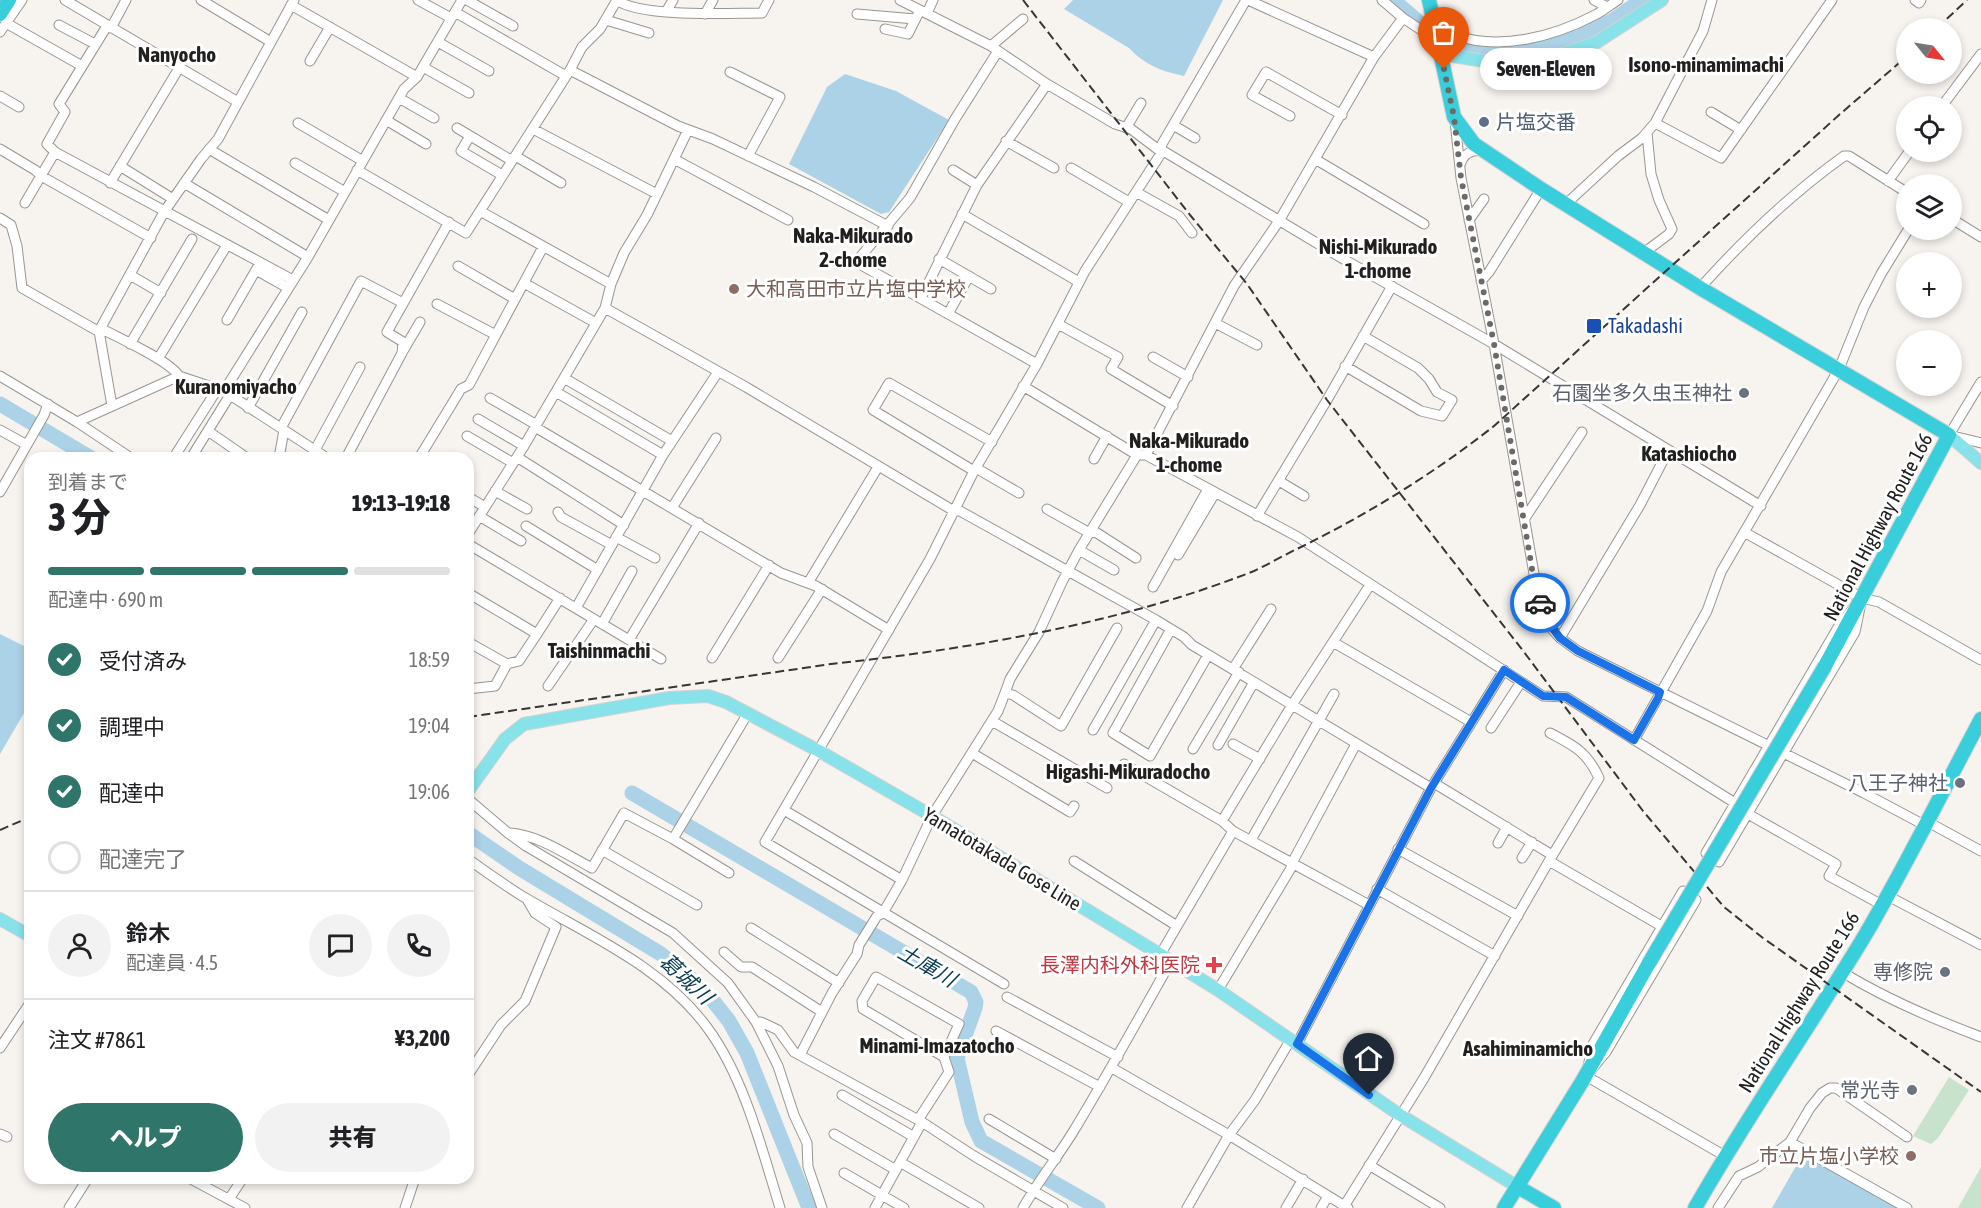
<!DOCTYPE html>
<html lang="ja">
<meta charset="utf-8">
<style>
body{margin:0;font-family:"Asap Condensed","Noto Sans JP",sans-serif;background:#f2f2f2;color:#202124;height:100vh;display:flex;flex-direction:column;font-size:22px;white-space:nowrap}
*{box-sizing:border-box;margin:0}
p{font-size:20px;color:#757577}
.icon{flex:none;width:33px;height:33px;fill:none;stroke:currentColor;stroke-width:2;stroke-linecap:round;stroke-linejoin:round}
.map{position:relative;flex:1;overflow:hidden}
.sheet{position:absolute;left:24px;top:452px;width:450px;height:732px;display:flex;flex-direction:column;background:#fff;border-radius:18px;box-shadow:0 3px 9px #0003}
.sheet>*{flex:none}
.needle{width:39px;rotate:120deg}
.buttons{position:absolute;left:1896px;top:18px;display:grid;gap:12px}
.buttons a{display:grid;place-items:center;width:66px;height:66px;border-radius:50%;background:#fff;box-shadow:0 3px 9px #0003;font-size:30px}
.pin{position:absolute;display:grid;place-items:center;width:51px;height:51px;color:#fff;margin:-62px -26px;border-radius:50% 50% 50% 0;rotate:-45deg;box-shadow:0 0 6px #0007}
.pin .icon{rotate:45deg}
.courier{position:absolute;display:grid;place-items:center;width:60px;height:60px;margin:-30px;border:4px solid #1a73e8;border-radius:50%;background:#fff;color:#222;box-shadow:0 2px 8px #0007}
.bubble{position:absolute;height:42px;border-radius:21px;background:#fff;box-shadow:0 3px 9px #0003;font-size:20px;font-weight:800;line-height:42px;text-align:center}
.summary em{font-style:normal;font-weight:800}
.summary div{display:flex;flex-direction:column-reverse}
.summary{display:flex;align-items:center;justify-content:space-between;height:102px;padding:0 24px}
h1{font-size:39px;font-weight:800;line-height:45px}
.bar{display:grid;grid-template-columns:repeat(4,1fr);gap:9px 6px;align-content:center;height:72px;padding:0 24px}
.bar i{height:8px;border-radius:4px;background:#e0e0e0}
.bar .active{background:#307569}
.bar p{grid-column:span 4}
.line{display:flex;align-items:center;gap:15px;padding:0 24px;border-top:2px solid #e0e0e0}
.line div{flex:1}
.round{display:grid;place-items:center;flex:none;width:63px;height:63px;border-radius:32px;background:#f2f2f2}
ol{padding:0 24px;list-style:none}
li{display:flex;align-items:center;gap:18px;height:66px}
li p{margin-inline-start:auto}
li .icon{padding:6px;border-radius:50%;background:#307569;color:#fff;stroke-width:4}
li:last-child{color:#757577}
li i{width:33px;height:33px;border:3px solid #e0e0e0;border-radius:50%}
.primary-button{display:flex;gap:12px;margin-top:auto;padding:12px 24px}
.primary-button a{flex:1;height:69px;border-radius:36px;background:#307569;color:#fff;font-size:24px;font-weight:800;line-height:69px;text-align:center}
.primary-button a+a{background:#f2f2f2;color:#202124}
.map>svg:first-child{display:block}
</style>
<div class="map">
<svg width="1981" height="1208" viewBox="0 0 1981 1208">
<rect width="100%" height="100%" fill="#f7f3ee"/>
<path fill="#c7e2cd" d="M1949 1077 1969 1090 1938 1138 1931 1144 1913 1136Z
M1981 1167V1208H1958Z"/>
<path fill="#acd2e8" d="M1073 0H1223L1184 76C1161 71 1145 65 1129 48L1064 9Z
M845 74 896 91 949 120 889 212 881 214 789 164 827 87Z
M0 634 30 649V703L0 754Z
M1803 1154 1901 1208H1772Z"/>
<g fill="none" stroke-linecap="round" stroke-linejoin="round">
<path stroke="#acd2e8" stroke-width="15" d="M1393 0 1427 29 1452 45 1479 51 1515 54 1563 41 1612 21 1642 0
M0 404 91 458
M632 793 971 992 976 1002 975 1008 957 1058 972 1122 981 1141 1098 1208
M468 833 519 868 661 954 688 976 714 1002 729 1021 747 1053 809 1208"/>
<defs>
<path id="minor" d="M65 0 238 102
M201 0 271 42
M418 0 451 18
M467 0 513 26
M616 0C643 18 729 13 762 13L769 0
M900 0 991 46 1047 84 1115 124 1131 129 1160 151 1165 152 1345 260 1494 344 1761 506
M1248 0 1374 57
M1382 0 1403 18 1438 41
M1594 0 1607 7
M1915 0 1919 3 1921 0
M291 5 417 77
M455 12 566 76
M666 12 673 0
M927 13 933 0
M705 14 713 0
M857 14 915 19
M606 20 649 33
M6 23 82 66
M1433 24C1440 28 1447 32 1454 35 1500 51 1553 37 1595 15 1603 11 1610 5 1618 0
M59 25 95 44
M107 26 59 104 65 112 47 144 55 152 293 280
M111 28 126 0
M885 29 908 34 918 14
M0 32 22 0
M438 42 489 71
M991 46 1023 19
M998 51 955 119 910 198 856 262 1037 364
M310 61 330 27
M423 67 469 93
M570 70 582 47 600 29 617 0
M730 72 780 97 748 156
M0 96 19 107
M399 98 434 118
M1942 106 1981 54
M1711 112 1741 130
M1290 116 1252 95 1266 72 1342 115
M386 120 426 144
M1455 121 1461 178 1494 344 1537 591 1545 618 1552 629 1560 638 1578 651 1864 793 1926 826
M298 123 363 161
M1655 123 1721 158 1832 0
M1173 125 1195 138
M457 128 509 159 517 157 561 183
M1126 128 1141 103
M533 129 657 194
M470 136 461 151 502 175
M1006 141 1054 168
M0 149 35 170 43 177 151 238
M209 149 329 220
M674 159 788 220
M1315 159 1424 224
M295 163 345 192
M1460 165C1463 154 1472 149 1483 151
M120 166 173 199
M1071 168 1129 202
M357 170 466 233 570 70 678 126 713 139 814 187 888 226
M953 170 977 185
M1888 181 1909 152
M110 183 179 68
M184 183 308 257
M1136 192 1179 216 1192 233
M25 203 55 152
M1566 204 1618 156 1642 138 1655 123 1703 31 1712 0
M962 214 1079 282
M0 218 11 225 17 246 22 288 96 330H104C121 339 170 361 179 376
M1952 219 1981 237
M1469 220 1484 199
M1645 252 1669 234 1672 229 1659 200 1651 174 1647 133
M939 259 991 289
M458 266 515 299
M256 270 288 288
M130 275 161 293
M1481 281 1489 272 1541 189
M524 283 596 323
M611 284 624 253 647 215 688 130
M1700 288C1743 240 1791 194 1844 156H1849L1906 192
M921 298 977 185 1047 84
M437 304 496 335
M605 308 746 387 954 511H960L1156 620 1184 637 1192 645 1431 788
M948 314 969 276
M227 320 260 263
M1215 323 1257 345
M1058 324 1118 357 1111 369 1173 406
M130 344 192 239
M403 351 420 322
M1153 357 1188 377
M158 359 227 245
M1345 366 1421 411 1442 416 1452 400 1437 392 1429 379 1418 368 1363 336
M0 376 77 422 131 458
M564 378 672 441
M1981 382 1949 435 1981 443
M1023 386 1137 455H1146L1298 537 1543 696 1566 697 1735 803
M224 391 308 257 404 89 417 77 462 0
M556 392 663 455
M490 398 535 424V427L781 573 816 586 889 630
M112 406 99 331 164 212 201 159 218 139 294 0
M248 408 302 312
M478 419 524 446
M77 422 179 376 224 391 327 458
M281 428 361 281 403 303
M0 430 27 445
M208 431 247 458
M467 436 513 463
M315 450 360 367
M176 454 218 388
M1146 455 1234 286 1279 221 1374 57 1403 18
M517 457 624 525
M191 458 230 395
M279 458 284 430
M346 458 402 353 403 342 387 332 449 222
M419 458 461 389 469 385 543 247
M1094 459 1107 436
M976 468 1019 493
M974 471 873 410 889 383 992 442
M1279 481 1304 496
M495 491 527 509
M0 492 44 415 48 404
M468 497 485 507
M672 508 716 438
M1047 509 1086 531 1097 533 1136 558
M558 512 561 517 612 545
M479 516 521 541
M1257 516 1327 400 1392 286
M1525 518 1582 432
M526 526 598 570
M1744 532 1862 598 1879 602 1981 660
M468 534 524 446 605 308 611 284 480 211
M616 537 655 558
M468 544 661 659
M1079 550 1114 570
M1178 555 1215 493
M808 583 878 467
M1153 587 1208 489
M468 593 537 634 519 661 507 664 495 686 468 689
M1862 598 1855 632 1719 862 1706 853 1840 624Z
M576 608 663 455 718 372
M602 624 632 571
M1171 629 1113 733 1150 756 1208 655
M537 634 560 598
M1560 638 1640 505 1668 451
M629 640 699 523
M468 642 507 664
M1333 642 1471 722
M712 658 769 565
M778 658 822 589
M1233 669 1271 609
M548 686 594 619
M1005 693 1010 679 1039 632 1062 582 1079 550 1137 455
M992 721 1107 788
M1491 728 1521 682
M1093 730 1156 620
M1634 740 1707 611 1721 572 1839 369 1864 307 1881 274 1908 230
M1233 744 1260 759
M1218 745 1254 682
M1193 749 1239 672
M972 753 1070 812 1074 806
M1124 764 1222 821 1233 831 1369 905
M1434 783 1552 855
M468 799 508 833 526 846 673 933 728 983 756 1022 778 1066 794 1115 807 1143 808 1167 822 1208
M784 810 902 880
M1748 814 1836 864 1829 876 1882 905
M1222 821 1292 705 1370 585
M1928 822 1981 851
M510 833C539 835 567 855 592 868L624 813 673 839 729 873
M673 839 748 713
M1251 840 1334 694
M1498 843 1507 827
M1398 849 1518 916
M602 850 697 905
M1522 858 1532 842
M468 859C488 873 508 888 529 900 592 937 665 968 709 1030 745 1080 762 1150 780 1208
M1074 861 1177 926
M1549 861 1663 927
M1292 863 1356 744
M1377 889 1495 956
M1683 891 1696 900 1606 1052 1586 1076 1593 1044Z
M1888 896 1981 945
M751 928 839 983
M724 952 741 967H752L822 1012
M1160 955 1233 831
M1842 972C1886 999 1933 1019 1981 1037
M1004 984 765 842 930 559 974 471 1037 364 1085 271 1160 155 1162 144 1246 0
M1218 990 1294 863
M1007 997 1118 1057
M756 1022H761L778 1030 794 1052 922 1122 974 1156 1063 1208
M996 1031 1100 1087
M1297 1044 1431 788 1504 670
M0 1048 30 1003
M800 1055 832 993 857 954 859 945 877 916 883 913 902 880 932 816 998 711 1005 693 1013 695 1061 726 1117 628
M1112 1068 1229 1135 1348 1208
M468 1075 501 1025 525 1001 556 927 535 913 528 901
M1586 1076 1725 1156
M842 1095 914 1137
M989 1119 1056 1159
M918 1120 949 1072 944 1057 959 1024 876 977 862 1001 863 1009 944 1057
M0 1134 7 1137
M834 1134 896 1170
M1790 1142 1907 1208
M900 1162 979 1208
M1369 1165 1440 1208
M844 1173 904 1208
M189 1178 245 1208
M229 1199 243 1178
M69 1208 88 1178
M405 1208 415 1178
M875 1208 922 1122
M1023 1208C1038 1181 1057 1158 1073 1132 1107 1076 1139 1018 1171 961
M1187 1208 1229 1135 1255 1100 1291 1039
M1286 1208 1303 1179
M1321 1208 1328 1196
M1343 1208 1424 1078 1549 861 1599 778C1587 752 1575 746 1550 733
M1718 1208 1739 1176 1758 1167 1790 1142 1810 1108 1822 1093 1830 1088H1836L1907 1137"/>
<path id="major" d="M1441 54 1502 64 1549 59 1597 42 1662 0
M1949 435 1981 463
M468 791 505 739 524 724 669 698 708 696 726 702 819 751 932 816 1171 961 1218 990 1400 1115 1518 1187
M0 919 30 936"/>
<path id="highway" d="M1429 0 1454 117 1474 144 1541 189 1700 288 1949 435 1825 666
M0 14 9 0
M1518 1187 1554 1208
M1504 1208 1583 1080 1649 963
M1695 1208C1748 1115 1809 1028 1864 937 1906 866 1942 792 1981 719"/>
</defs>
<use href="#minor" stroke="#999591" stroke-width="11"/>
<use href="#major" stroke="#d3d2d2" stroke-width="14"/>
<use href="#highway" stroke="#d3d2d2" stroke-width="16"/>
<use href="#minor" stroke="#fff" stroke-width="9"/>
<use href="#major" stroke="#88e2ea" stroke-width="12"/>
<use href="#highway" stroke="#38cedc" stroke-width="14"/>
<path stroke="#373634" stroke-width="2" stroke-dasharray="9 4.5" stroke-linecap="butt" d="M1023 0 1190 215 1247 284 1327 400 1524 652 1643 811 1724 907 1763 938 1981 1092
M1937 28 1967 0
M468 717 831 664C971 649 1122 623 1254 571 1269 564 1284 555 1299 548 1368 514 1433 474 1494 426L1839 115 1906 57
M0 830 30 817"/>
<defs>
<path id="highway-bridge" d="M1649 963 1825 666"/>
</defs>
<use href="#highway-bridge" stroke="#d3d2d2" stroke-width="16" stroke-linecap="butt"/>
<use href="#highway-bridge" stroke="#38cedc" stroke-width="14"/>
</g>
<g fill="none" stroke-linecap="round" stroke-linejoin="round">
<path stroke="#6c6a67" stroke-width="6" stroke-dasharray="0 10.8" d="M1444 69 1454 117 1461 178 1494 344 1532 569 1540 603"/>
<path stroke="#1a73e8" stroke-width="8" d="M1369 1095 1297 1044 1431 788 1504 670 1543 696 1566 697 1634 740 1658 698 1660 692 1578 651 1560 638 1545 618 1540 603"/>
</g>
<circle fill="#5c6f8a" stroke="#fff" stroke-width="2" cx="1484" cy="122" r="6"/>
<g fill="#8d6e63" stroke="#fff" stroke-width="2">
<circle cx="734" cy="289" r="6"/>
<circle cx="1911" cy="1156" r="6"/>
</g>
<rect fill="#1a4fb4" stroke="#fff" stroke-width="2" x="1586" y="318" width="16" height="16" rx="3"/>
<g fill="#6b7280" stroke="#fff" stroke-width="2">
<circle cx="1744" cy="393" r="6"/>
<circle cx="1960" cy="783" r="6"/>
<circle cx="1945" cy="972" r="6"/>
<circle cx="1912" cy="1090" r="6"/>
</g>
<path fill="#e0444e" stroke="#fff" stroke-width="2" d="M1211 956h6v6h6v6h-6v6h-6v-6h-6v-6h6z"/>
<g text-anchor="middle" stroke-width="6" stroke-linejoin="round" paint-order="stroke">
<g font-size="20" fill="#4e5e75" stroke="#fff" text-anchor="start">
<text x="1496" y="129">片塩交番</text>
</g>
<g font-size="20" fill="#785e54" stroke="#fff" text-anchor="start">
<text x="746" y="296">大和高田市立片塩中学校</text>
<text x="1899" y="1163" text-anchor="end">市立片塩小学校</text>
</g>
<g font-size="20" fill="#164399" stroke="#fff" text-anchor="start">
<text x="1608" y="333">Takadashi</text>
</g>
<g font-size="20" fill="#5b616d" stroke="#fff" text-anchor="end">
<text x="1732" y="400">石園坐多久虫玉神社</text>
<text x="1948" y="790">八王子神社</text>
<text x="1933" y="979">専修院</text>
<text x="1900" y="1097">常光寺</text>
</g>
<g font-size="20" fill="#21201e" stroke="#fff">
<text transform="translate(1878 527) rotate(-62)" y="7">National Highway Route 166</text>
<text transform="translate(1002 859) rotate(31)" y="7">Yamatotakada Gose Line</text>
<text transform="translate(1799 1002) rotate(-58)" y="7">National Highway Route 166</text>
</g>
<g font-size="20" fill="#be3a42" stroke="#fff" text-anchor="end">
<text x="1200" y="972">長澤内科外科医院</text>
</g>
<g font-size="21" font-weight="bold" fill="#21201e" stroke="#fff">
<text x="177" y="62">Nanyocho</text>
<text x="1706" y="72">Isono-minamimachi</text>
<text x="853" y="243">Naka-Mikurado<tspan x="853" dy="24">2-chome</tspan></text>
<text x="1378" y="254">Nishi-Mikurado<tspan x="1378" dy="24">1-chome</tspan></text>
<text x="236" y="394">Kuranomiyacho</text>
<text x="1189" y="448">Naka-Mikurado<tspan x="1189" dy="24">1-chome</tspan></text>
<text x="1689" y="461">Katashiocho</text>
<text x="599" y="658">Taishinmachi</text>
<text x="1128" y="779">Higashi-Mikuradocho</text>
<text x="937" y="1053">Minami-Imazatocho</text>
<text x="1528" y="1056">Asahiminamicho</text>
</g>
<g font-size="21" font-style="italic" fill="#063a50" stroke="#fff">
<text transform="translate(927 966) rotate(30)" y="7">土庫川</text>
<text transform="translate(686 979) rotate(43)" y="7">葛城川</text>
</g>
</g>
</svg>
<div class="buttons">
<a><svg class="needle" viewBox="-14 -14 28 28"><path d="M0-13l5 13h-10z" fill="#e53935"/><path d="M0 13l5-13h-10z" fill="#757577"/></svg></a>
<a><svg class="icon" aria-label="locate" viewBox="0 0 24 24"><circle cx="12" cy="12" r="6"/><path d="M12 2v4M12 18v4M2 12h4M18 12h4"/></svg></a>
<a><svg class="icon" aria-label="layers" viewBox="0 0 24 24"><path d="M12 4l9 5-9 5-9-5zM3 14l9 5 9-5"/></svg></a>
<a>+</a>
<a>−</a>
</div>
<div class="pin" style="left:1444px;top:69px;background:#ea580c"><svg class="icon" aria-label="bag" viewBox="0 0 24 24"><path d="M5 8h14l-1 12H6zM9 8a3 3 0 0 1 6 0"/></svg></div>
<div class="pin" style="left:1369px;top:1095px;background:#1f2937"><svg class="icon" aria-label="home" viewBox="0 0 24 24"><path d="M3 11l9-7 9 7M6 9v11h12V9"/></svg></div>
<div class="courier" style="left:1540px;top:603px"><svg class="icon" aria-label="car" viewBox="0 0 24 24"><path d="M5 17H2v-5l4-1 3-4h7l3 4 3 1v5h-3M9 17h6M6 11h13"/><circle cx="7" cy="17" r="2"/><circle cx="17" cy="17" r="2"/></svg></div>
<div class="bubble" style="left:1480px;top:48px;width:132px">Seven-Eleven</div>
<section class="sheet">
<div class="summary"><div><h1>3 分</h1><p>到着まで</p></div><em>19:13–19:18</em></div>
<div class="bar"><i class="active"></i><i class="active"></i><i class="active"></i><i></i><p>配達中 · 690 m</p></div>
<ol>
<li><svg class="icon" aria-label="check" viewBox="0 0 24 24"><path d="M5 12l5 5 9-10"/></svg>受付済み<p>18:59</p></li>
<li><svg class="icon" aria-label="check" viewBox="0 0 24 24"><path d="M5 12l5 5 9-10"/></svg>調理中<p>19:04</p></li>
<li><svg class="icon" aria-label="check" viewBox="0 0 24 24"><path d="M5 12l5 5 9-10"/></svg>配達中<p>19:06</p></li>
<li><i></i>配達完了</li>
</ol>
<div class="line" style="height:108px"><a class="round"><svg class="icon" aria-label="person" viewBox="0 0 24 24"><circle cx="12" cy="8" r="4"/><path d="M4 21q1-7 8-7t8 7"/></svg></a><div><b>鈴木</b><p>配達員 · 4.5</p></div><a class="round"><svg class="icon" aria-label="chat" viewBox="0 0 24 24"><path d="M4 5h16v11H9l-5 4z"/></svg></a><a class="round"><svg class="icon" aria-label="phone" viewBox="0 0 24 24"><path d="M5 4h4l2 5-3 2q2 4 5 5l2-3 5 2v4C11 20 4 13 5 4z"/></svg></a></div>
<div class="line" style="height:78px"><div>注文 #7861</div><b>¥3,200</b></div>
<div class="primary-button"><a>ヘルプ</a><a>共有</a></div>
</section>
</div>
